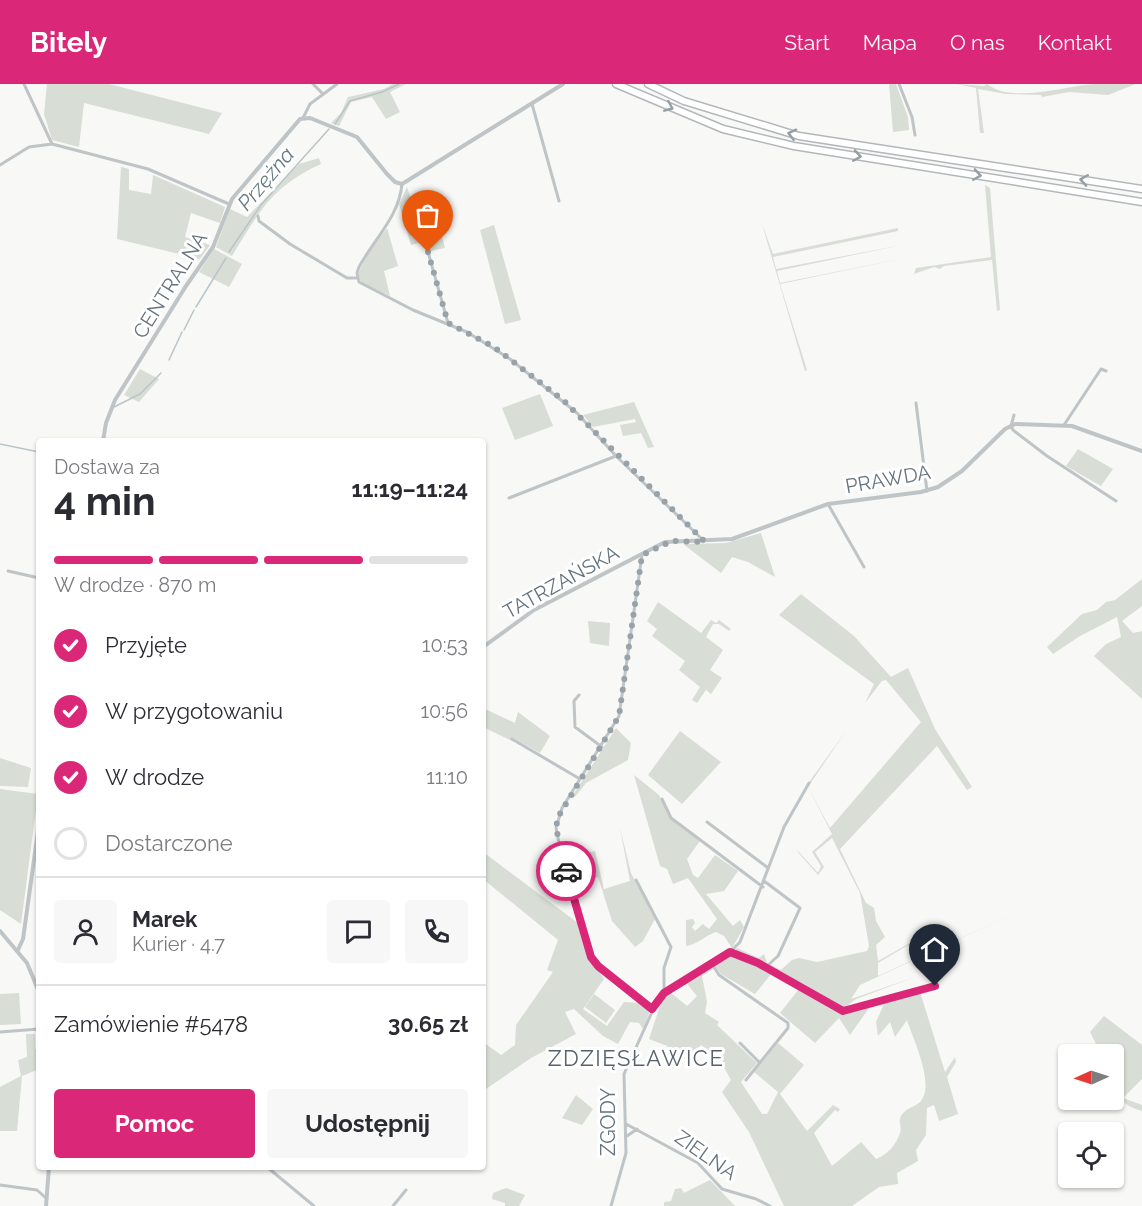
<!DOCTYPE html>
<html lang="pl">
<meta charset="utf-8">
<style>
body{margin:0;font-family:Raleway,sans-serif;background:#f7f7f7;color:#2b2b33;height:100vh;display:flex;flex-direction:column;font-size:22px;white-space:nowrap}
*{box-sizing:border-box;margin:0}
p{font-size:20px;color:#7c7c81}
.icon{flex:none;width:33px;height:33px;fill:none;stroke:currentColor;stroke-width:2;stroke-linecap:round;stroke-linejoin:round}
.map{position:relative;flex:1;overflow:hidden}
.details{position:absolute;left:36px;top:354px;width:450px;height:732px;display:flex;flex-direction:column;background:#fff;border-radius:6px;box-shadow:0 2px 4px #0004}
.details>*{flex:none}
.needle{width:39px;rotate:267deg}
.tools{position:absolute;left:1058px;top:960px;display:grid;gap:12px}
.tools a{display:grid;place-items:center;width:66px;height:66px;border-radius:6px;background:#fff;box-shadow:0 2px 4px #0004;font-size:30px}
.pin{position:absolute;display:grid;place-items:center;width:51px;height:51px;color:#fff;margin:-62px -26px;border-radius:50% 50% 50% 0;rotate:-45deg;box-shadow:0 0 6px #0007}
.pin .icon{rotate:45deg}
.courier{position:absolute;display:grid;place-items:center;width:60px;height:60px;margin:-30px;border:4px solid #db2777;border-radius:50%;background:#fff;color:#222;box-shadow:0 2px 8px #0007}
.headline em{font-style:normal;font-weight:700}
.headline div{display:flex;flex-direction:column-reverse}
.headline{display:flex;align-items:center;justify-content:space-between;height:102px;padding:0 18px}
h1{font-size:39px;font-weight:700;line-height:45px}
.bar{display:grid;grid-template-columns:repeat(4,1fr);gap:9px 6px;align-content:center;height:72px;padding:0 18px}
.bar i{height:8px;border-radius:4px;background:#e1e1e2}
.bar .selected{background:#db2777}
.bar p{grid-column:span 4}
.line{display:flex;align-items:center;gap:15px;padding:0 18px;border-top:2px solid #e1e1e2}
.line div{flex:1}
.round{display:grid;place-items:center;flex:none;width:63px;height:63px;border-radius:6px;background:#f7f7f7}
ol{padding:0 18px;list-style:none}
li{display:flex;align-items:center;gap:18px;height:66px}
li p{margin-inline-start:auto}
li .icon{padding:6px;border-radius:50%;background:#db2777;color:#fff;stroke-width:4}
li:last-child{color:#7c7c81}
li i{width:33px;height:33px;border:3px solid #e1e1e2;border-radius:50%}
.cta{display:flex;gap:12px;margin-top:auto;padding:12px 18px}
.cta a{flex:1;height:69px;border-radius:6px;background:#db2777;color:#fff;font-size:24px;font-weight:700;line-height:69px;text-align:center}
.cta a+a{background:#f7f7f7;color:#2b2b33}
header{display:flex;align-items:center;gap:36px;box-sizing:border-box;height:84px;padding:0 30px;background:#db2777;color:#fff}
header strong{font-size:28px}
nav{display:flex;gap:33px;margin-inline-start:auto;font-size:21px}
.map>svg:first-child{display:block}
</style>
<header>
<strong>Bitely</strong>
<nav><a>Start</a><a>Mapa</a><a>O nas</a><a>Kontakt</a></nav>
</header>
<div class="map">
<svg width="1142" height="1122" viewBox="0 0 1142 1122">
<rect width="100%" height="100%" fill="#f8f8f6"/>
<path fill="#d8ddd5" d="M47 0H109L222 29 209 50 84 19 79 63 52 56 44 30Z
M393 0H406L390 8 400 28 386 35 372 13 351 18 339 42 331 39 341 29 348 13 384 5Z
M889 0H896L908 33 909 46 893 48Z
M956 0 984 2 987 0C1012 20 1065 2 1094 0 1108 0 1122 0 1136 0L1108 11 1069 8 1042 13 1041 11 1006 10 978 5 984 49H980L976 4Z
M319 74 321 80C271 103 260 127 232 172L216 163 230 125 247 133 299 80Z
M121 83 129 85V106L151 110 153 91 225 123 220 139 191 129 185 153 210 161 200 175 117 155Z
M985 101 990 104 1000 226 997 227 992 176 944 182 940 185 934 183 914 190 916 184 991 173Z
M407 103 414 123 433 119 445 164 426 168 424 158 411 161 399 120Z
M762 140 773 170 898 144V147L773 173 776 185 902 161 777 187 780 199 905 174 780 200 807 286 805 287Z
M494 141 521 236 505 240 480 146Z
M387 144 398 182 384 187 390 212 361 198 358 190 367 170Z
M214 165 242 180 229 203 199 188Z
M140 285 159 295 139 318 124 311Z
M540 310 553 342 515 356 502 324Z
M634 318 654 363 648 364 641 349 623 352 620 341 636 338 635 335 593 343 583 331Z
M1078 365 1113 385 1101 402 1066 382Z
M761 449 775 493 748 478 732 473 721 489 683 460 726 459Z
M1142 495V522L1122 537 1133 549 1142 547V615L1094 572 1106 560 1121 553 1117 533 1080 552 1053 570 1047 563 1082 530 1097 526 1106 518 1115 516Z
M801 510 854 552 891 593 908 584 935 645 972 703 967 706 937 662 840 765 866 819 874 824 876 837 885 853 876 861 878 877 942 841 878 879V892L1021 826 860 901 851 915 915 893 856 915 843 925 789 893 734 868 737 864 759 874 764 870 767 879 781 886 792 876 799 874 817 878 867 867 869 862 860 809 832 754 815 768 824 783 818 791 797 767 777 756 799 768 818 789 821 782 812 768 832 750 807 701 846 647 808 703 830 744 921 638 886 596 882 597 865 619 874 600 779 531Z
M658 518 701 549 711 536 716 539 719 536 731 545 729 547 719 540H713L706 553 723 566 710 586 722 594 711 610 706 606 697 619 692 616 700 603 679 586 685 577 652 552 657 545 647 537Z
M588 537 610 539 609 562 590 559Z
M483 624 515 639 518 628 550 652 540 669 515 655 514 658 483 643Z
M616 644 631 659 628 676 586 699 575 713 573 711Z
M680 647 721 678 682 720 648 691Z
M0 674 31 684 28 703 0 702Z
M634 691 659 711 671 735 700 757 687 775 693 791 698 794 715 771 738 787 724 807 706 810 733 842 740 836 744 843 732 864 724 852 716 848C704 852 699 860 686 862V836L693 835 695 839 692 843 695 847 703 840 709 845 717 835 688 794 673 800 667 785 660 782Z
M0 705 38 710 21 840 0 826Z
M620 744 631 789 655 835 643 857 635 863 612 837 598 793 573 798 565 771 595 767 604 805 630 797Z
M483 768 578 839 588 870 604 895 583 925 607 942 624 918 644 919 650 927 643 945 639 939 630 938 618 960 603 952 574 925 565 928 576 950 531 974 483 1007V958L501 971 515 961 516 941 553 888 547 886 558 856 483 795Z
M729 872 758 881 772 889 755 910 721 890 713 880Z
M711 882 713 885 702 892 707 918 705 929 719 938 717 941 757 979 741 998 762 1030H767L778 1008 754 988 778 959 804 981 780 1010 807 1047 833 1021 840 1025 838 1028 835 1026 814 1049 832 1082 861 1058 876 1075C888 1070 896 1061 900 1049 902 1044 899 1039 900 1035 903 1024 915 1024 921 1017 935 1000 913 955 907 936L895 953 890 938 878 952 876 938 884 920 869 924 850 951 839 934 815 959 780 929 799 905 845 930 920 908 945 988 955 973 956 978 947 993 958 1030 939 1037 934 1021 927 1024 926 1051 916 1066 918 1077 897 1089 898 1100 879 1103 852 1122H784L749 1048 722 1008 731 996 719 974 701 961 690 975H676L667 962 649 955 664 910 670 908 687 922 697 912 687 900 677 904Z
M19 909 21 940 0 941V910Z
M594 910 615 926 606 939 585 923Z
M1104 932 1142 961V995L1123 1014 1142 1021V1027C1111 1019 1113 998 1113 970H1101L1090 948Z
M26 950H35V965L39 966V985L22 992 17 1047H0V1003L21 992 18 976 27 973Z
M576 1011 593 1025 582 1041 562 1034Z
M710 1096 735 1122H664V1118L671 1117 675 1105 681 1104 684 1109Z
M506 1104 525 1111 519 1122H505V1119L492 1115 493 1109Z"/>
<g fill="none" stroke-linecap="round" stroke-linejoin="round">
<path stroke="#b9c5c9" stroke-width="1.5" d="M335 40 350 17 382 8 399 0
M229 168 261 121 329 45
M196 223 226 174
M184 246 194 226
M169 276 182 248
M114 323 140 310 161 289
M0 360 39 368"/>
<defs>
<path id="motorway" d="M616 0 723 45 794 62 1142 118
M648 0 684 17 799 52 1142 105"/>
</defs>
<use href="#motorway" stroke="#b3b7ba" stroke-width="9"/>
<path stroke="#bfc4c7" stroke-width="3" d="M24 0 52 60
M313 0 323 10
M899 0 912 33 915 51
M532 20 559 117
M303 34 310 20 337 0
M0 81 29 63 52 60 148 85 229 120
M402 100C399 133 374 155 359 183L357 189 359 198 413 226 467 248 510 275 577 329 616 372 704 457
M258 132 259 137 290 160 347 194H357
M428 168 448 239
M916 319 927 407
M1014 331 1011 342 1013 346 1047 372 1116 417
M1064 341 1101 285 1106 287
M509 414 616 372
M828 420 864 483
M8 487 39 494
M579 611 574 617 575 643 602 663
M512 655 580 695
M662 715 671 734 763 803
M707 738 768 784
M636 796 671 863 664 884V909
M764 797 800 824 778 872 766 883
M730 869 758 879 843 927 935 902
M712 880 719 891 788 939V944L746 996
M652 925 664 909 730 868 740 858 784 743 809 699
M0 948 39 945
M740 959 759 978
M626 1040 698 1079 722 1105 756 1115 770 1122
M627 1052 637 1045
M267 1083 314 1122
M0 1101 37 1106 47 1115
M393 1122 406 1106
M611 1122 626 1069 624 990 652 928C645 908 605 892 591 873L562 774 556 744 562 724 619 632 642 471"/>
<path stroke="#bfc4c7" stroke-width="4" d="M103 357 106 339 115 316 186 202 213 163 232 115 300 35 310 34 357 53 387 90 395 98 402 100 563 0
M483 563 534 526 665 458 732 455 828 420 921 408 938 403 962 387 1005 345 1015 340 1072 342 1142 367
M0 847 27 879 39 908
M18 866 23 855 39 740
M46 1122 49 1083"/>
<use href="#motorway" stroke="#fff" stroke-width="6"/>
</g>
<defs><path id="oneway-chevron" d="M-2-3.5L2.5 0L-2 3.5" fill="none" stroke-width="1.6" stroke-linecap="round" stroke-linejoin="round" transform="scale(1.5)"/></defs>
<g stroke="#939ea5">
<use href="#oneway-chevron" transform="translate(669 23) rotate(23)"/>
<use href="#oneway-chevron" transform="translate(792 50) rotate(-166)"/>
<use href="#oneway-chevron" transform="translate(857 72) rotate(9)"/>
<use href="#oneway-chevron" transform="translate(977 91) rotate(9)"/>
<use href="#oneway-chevron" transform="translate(1084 96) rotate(-171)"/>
</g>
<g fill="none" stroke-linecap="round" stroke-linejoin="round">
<path stroke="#98a2a9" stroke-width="6" stroke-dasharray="0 10.8" d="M428 168 448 239 494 263 563 316 705 458 672 457 642 471 619 632 558 733 556 744 566 787"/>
<path stroke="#db2777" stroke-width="8" d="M566 787 591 873 598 882 652 925 664 909 730 868 758 879 843 927 935 902"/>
</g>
<g text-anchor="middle" stroke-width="6" stroke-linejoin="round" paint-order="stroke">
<g font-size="20" fill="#65747f" stroke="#fff">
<text transform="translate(170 201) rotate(-58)" y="7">CENTRALNA</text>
<text transform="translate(888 395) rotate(-10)" y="7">PRAWDA</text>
<text transform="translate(561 498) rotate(-29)" y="7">TATRZAŃSKA</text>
<text transform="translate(608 1038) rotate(-90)" y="7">ZGODY</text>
<text transform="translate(706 1071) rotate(35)" y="7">ZIELNA</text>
</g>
<g font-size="21" font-style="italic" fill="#657a80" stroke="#fff">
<text transform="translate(266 95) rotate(-50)" y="7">Przężna</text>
</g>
<g font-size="22" letter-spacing="1.5" fill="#57626a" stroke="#fff">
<text x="636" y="982">ZDZIĘSŁAWICE</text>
</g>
</g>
</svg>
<div class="tools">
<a><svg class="needle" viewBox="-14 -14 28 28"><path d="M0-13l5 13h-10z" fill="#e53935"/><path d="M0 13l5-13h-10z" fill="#7c7c81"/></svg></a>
<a><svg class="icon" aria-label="locate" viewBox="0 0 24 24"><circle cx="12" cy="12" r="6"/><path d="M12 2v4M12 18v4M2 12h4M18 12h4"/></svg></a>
</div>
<div class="pin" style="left:428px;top:168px;background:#ea580c"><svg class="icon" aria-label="bag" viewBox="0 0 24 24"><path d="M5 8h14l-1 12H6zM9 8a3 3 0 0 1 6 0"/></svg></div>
<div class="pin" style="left:935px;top:902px;background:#1f2937"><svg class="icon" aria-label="home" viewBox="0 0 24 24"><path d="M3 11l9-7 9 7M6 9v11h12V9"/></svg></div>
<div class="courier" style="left:566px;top:787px"><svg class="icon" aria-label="car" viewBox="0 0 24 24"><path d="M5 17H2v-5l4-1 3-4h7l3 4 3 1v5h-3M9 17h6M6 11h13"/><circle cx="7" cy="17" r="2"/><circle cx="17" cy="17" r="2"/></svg></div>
<section class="details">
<div class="headline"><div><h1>4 min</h1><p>Dostawa za</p></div><em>11:19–11:24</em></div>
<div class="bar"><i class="selected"></i><i class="selected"></i><i class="selected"></i><i></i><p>W drodze · 870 m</p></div>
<ol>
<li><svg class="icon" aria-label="check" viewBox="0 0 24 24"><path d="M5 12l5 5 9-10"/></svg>Przyjęte<p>10:53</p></li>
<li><svg class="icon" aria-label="check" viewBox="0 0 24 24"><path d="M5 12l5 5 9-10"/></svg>W przygotowaniu<p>10:56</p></li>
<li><svg class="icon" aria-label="check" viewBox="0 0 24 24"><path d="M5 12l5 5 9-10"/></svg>W drodze<p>11:10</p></li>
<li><i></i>Dostarczone</li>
</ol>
<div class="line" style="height:108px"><a class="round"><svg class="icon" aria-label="person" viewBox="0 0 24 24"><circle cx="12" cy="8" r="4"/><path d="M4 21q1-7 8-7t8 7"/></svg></a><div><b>Marek</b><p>Kurier · 4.7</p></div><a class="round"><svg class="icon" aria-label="chat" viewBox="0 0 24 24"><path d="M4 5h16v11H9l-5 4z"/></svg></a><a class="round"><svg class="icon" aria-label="phone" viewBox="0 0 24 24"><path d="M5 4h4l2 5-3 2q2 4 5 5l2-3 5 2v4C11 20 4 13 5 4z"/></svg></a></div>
<div class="line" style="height:78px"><div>Zamówienie #5478</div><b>30.65 zł</b></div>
<div class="cta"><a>Pomoc</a><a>Udostępnij</a></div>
</section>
</div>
